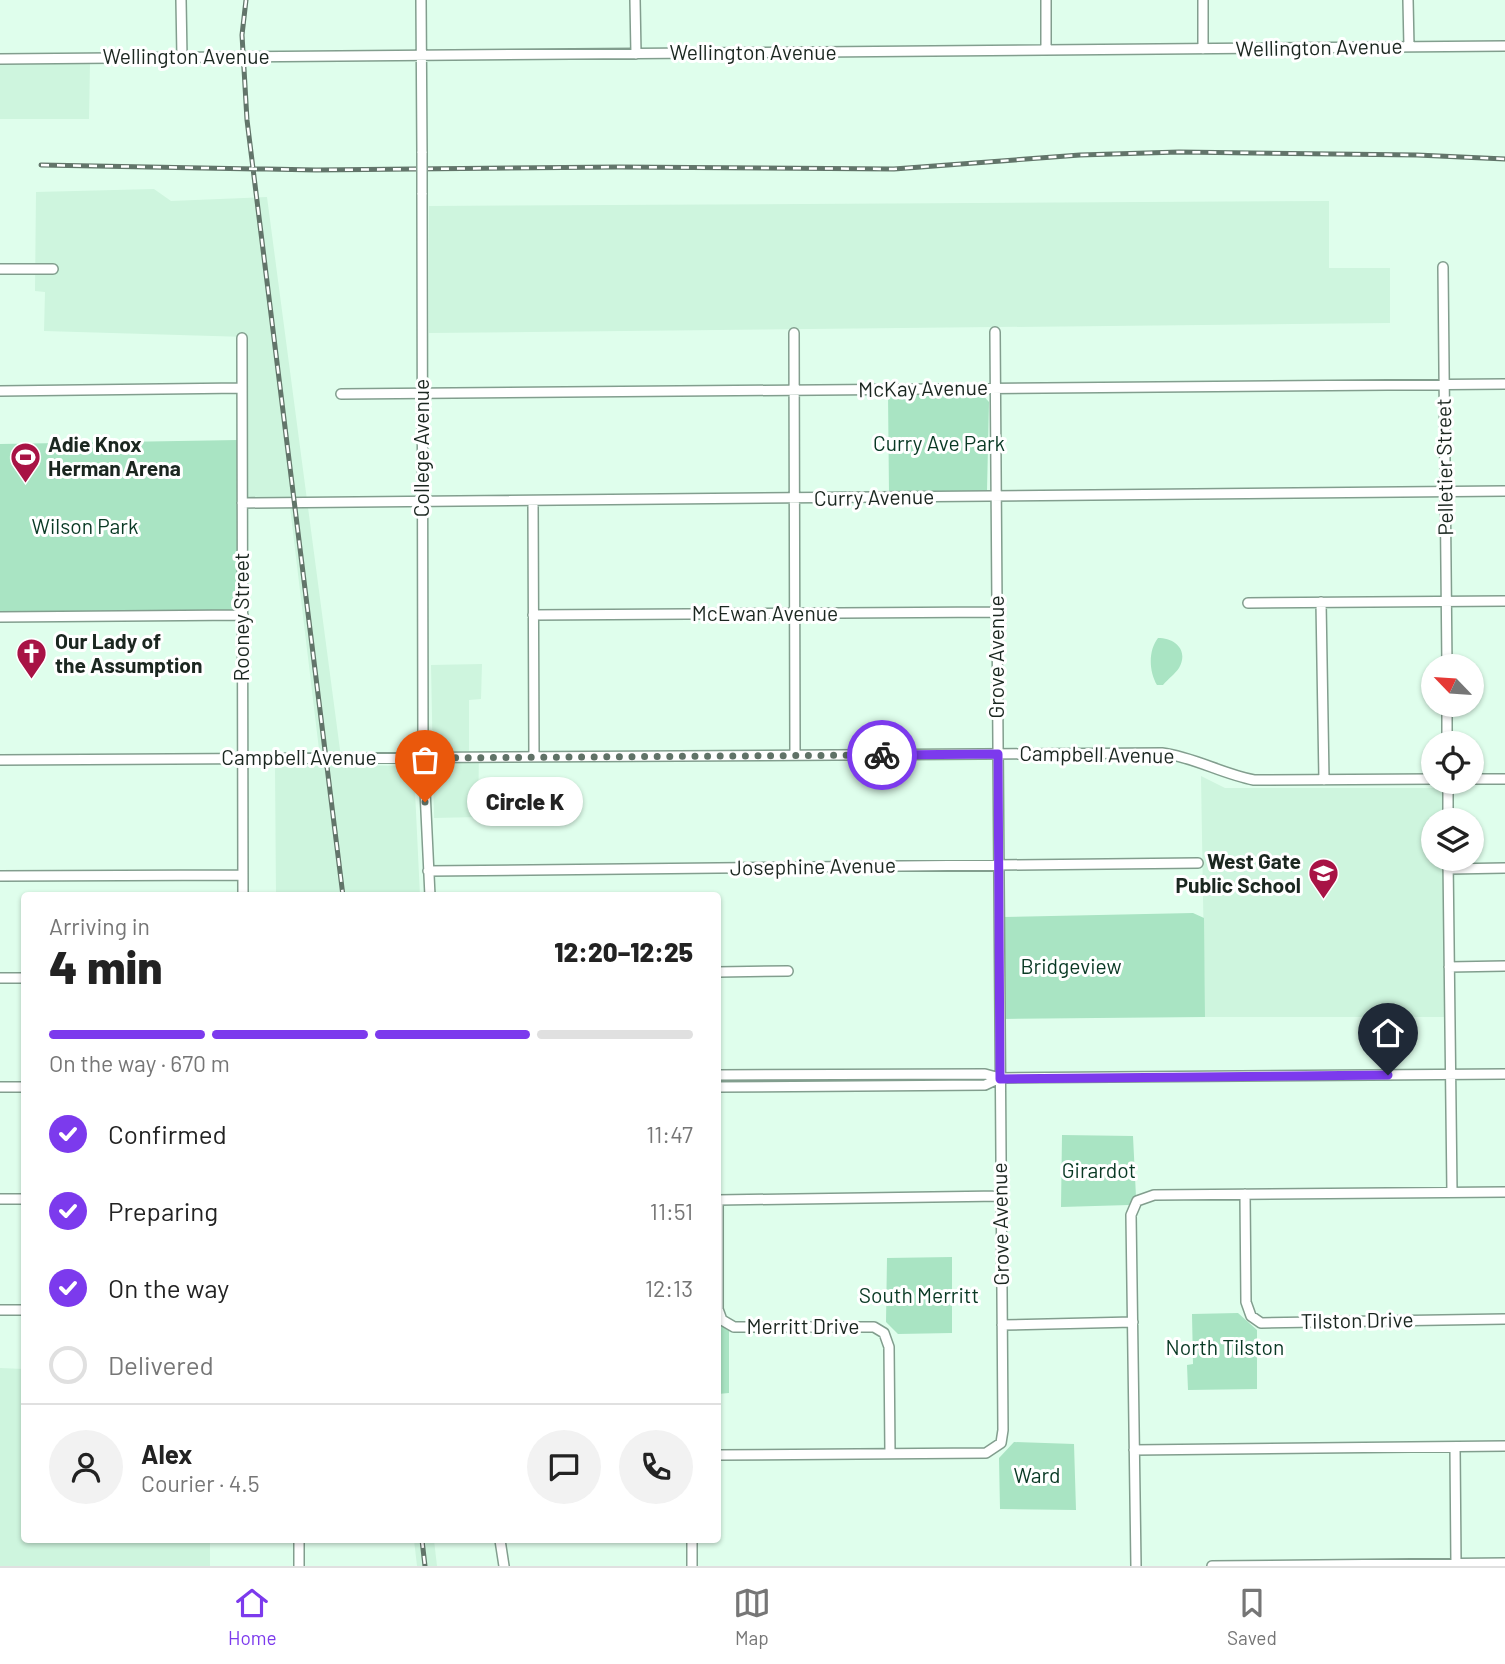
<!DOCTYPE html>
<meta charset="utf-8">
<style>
body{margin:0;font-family:Barlow,sans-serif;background:#f2f2f2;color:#222;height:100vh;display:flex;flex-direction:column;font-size:26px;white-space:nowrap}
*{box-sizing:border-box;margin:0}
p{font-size:23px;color:#767676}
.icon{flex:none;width:38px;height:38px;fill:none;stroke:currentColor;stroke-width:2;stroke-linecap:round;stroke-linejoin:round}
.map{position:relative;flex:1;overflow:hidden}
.side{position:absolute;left:21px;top:892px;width:700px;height:651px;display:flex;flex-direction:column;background:#fff;border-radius:7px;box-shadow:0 2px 5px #0004}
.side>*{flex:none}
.needle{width:46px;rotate:295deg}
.controls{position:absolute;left:1421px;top:654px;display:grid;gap:14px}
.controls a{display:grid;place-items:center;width:63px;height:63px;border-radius:50%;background:#fff;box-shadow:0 2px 5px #0004;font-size:35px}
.pin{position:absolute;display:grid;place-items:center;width:60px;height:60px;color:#fff;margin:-72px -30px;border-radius:50% 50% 50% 0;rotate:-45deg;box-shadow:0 0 7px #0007}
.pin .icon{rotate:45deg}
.courier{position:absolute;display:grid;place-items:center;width:70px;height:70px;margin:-35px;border:5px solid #7c3aed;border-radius:50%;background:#fff;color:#222;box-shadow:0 2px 9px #0007}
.bubble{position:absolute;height:49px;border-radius:24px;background:#fff;box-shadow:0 2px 5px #0004;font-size:23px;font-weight:800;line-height:49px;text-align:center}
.headline em{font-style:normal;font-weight:800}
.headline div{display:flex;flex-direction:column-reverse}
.headline{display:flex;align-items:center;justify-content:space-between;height:119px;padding:0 28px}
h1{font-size:46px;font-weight:800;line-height:52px}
.bar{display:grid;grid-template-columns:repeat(4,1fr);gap:10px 7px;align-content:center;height:84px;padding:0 28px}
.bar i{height:9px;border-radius:5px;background:#e0e0e0}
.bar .on{background:#7c3aed}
.bar p{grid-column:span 4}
.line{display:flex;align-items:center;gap:18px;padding:0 28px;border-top:2px solid #e0e0e0}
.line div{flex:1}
.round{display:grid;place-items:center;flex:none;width:74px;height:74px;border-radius:37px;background:#f2f2f2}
ol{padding:0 28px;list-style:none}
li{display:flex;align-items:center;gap:21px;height:77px}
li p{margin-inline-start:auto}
li .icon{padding:7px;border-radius:50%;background:#7c3aed;color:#fff;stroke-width:4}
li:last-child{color:#767676}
li i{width:38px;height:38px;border:4px solid #e0e0e0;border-radius:50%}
.tabs{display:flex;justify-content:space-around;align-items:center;height:98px;border-top:2px solid #e0e0e0;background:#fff;font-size:19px;color:#767676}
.tabs a{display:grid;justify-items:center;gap:4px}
.tabs .on{color:#7c3aed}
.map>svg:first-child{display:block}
</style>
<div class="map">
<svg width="1505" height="1566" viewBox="0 0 1505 1566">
<rect width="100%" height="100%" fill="#dffeec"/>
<path fill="#cef5de" d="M90 63 89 119H0V64Z
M154 189 171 201 267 197 342 765 408 766 414 770 420 896H276L275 767 321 766 289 499H247V337L44 331 45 292 35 291 36 192Z
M1329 201V268H1390V323L429 333V206Z
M482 664 481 699 469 700V751L479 752 478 817 434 818 431 665Z
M1201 776 1225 788H1440L1443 795V821H1433V859H1444L1445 1017H1205Z
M0 1368 24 1369V1540H210V1566H0Z
M414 1540H434L437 1566H417Z"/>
<path fill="#a9e4c3" d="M981 393 989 402 987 491 889 494 888 394Z
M238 440V610L0 613V444Z
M1158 638C1175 638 1189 650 1179 668 1175 674 1168 679 1163 685H1157C1149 671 1148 651 1158 638Z
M1193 913 1204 918 1205 1017 1002 1019 1003 917Z
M1062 1135 1133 1136 1136 1197 1129 1205 1061 1207Z
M952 1257V1333L898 1334 886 1322 887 1258Z
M1238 1313 1257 1330V1389L1188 1390 1187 1365 1193 1364 1192 1314Z
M718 1320 729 1330V1393L718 1394Z
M1014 1442 1074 1444 1076 1510 1000 1509 999 1458Z"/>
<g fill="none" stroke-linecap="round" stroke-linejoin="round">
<defs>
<path id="minor" d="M181 0 182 57
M421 0 422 153
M635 0 636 54
M1046 0V50
M1203 0V49
M1408 0 1409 47
M0 59 1505 46
M422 193 423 748 430 896
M1443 267 1447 667
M0 269H53
M794 333 795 755
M242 338 243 896
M0 391 242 388
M341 394 1505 384
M533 501 534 757
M242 503 1505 491
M1321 602 1324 780
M1248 603 1505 601
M533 615 997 612
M0 617 243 615
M1447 705V744
M0 760 1162 753C1194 757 1222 774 1254 780L1433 779
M1472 779H1505
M1448 782V821
M1448 859 1452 1192
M1449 869 1505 868
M428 871 1198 863
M0 876 243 875
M1449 967 1505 966
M718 972 788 971
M0 978H24
M718 1075 985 1074 1000 1078 1505 1074
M0 1087H24
M718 1087 985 1085 1000 1078
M1245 1194 1246 1302 1251 1316 1261 1323 1505 1319
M0 1199H24
M718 1200V1309L722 1320 734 1327H874L884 1333 889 1347 890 1453
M718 1200 1001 1196
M0 1310H24
M1002 1325 1133 1322
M1455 1447 1456 1564
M1134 1450 1505 1446
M718 1455 986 1453 1001 1443 1003 1430 995 332
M299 1540V1566
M500 1540 504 1566
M692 1566V1540
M1136 1566 1131 1215 1137 1201 1154 1195 1505 1192
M1212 1566 1505 1563"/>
</defs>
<use href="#minor" stroke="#829e8e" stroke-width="12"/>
<use href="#minor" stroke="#fff" stroke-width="9"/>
<defs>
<path id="rail" d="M246 0 242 35 247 120 343 896
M41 165 316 170 618 167 894 169 1080 155 1179 152 1417 155 1505 159
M422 1540 425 1566"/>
</defs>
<use href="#rail" stroke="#62756a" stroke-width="5"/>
<use href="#rail" stroke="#fff" stroke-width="2.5" stroke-dasharray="8" stroke-linecap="butt"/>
<defs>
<path id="minor-bridge" d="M422 193V153"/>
</defs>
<use href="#minor-bridge" stroke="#829e8e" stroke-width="12" stroke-linecap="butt"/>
<use href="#minor-bridge" stroke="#fff" stroke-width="9"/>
</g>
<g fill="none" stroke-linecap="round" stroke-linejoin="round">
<path stroke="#607267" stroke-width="7" stroke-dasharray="0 12.6" d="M425 802 424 758 882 755"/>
<path stroke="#7c3aed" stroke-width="9" d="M882 755 998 754 1000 1079 1388 1075"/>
</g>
<defs>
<symbol id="stadium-pin" viewBox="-11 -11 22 30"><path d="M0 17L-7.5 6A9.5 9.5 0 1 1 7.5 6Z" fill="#a81345" stroke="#fff"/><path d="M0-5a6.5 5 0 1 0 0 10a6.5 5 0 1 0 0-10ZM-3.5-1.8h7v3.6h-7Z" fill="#fff"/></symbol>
<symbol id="church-pin" viewBox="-11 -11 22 30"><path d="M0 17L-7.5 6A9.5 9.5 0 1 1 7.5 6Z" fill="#a81345" stroke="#fff"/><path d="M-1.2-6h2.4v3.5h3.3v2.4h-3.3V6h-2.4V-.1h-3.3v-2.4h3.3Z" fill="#fff"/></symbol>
<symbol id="school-pin" viewBox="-11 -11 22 30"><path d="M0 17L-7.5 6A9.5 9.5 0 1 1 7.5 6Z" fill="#a81345" stroke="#fff"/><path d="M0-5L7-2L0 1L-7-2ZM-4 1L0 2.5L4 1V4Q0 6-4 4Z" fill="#fff"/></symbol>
</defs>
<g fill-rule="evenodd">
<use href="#stadium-pin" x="8" y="440" width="35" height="47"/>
<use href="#church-pin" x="14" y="636" width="35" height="47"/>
<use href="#school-pin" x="1306" y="856" width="35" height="47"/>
</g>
<g text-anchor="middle" stroke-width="6" stroke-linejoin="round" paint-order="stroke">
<g font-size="21" fill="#1b2720" stroke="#fff">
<text transform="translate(1319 48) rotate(-1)" y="7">Wellington Avenue</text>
<text x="753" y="60">Wellington Avenue</text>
<text x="186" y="64">Wellington Avenue</text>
<text transform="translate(923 389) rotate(-1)" y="7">McKay Avenue</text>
<text transform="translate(422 448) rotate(-90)" y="7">College Avenue</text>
<text transform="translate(1445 467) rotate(-91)" y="7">Pelletier Street</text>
<text transform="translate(874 498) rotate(-1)" y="7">Curry Avenue</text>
<text x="765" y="621">McEwan Avenue</text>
<text transform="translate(242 617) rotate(-90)" y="7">Rooney Street</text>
<text transform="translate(997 657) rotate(-90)" y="7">Grove Avenue</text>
<text transform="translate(1097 755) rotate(1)" y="7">Campbell Avenue</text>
<text x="299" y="765">Campbell Avenue</text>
<text transform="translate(813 867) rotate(-1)" y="7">Josephine Avenue</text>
<text transform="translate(1001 1224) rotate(-91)" y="7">Grove Avenue</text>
<text transform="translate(1357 1321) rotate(-1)" y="7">Tilston Drive</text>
<text x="803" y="1334">Merritt Drive</text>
</g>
<g font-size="21" fill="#093924" stroke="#fff">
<text x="939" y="451">Curry Ave Park</text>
<text x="85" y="534">Wilson Park</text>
<text x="1071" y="974">Bridgeview</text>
<text x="1099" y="1178">Girardot</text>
<text x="919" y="1303">South Merritt</text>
<text x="1225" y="1355">North Tilston</text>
<text x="1037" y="1483">Ward</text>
</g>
<g font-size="21" font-weight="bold" fill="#1b2720" stroke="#fff" text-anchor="start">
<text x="48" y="452">Adie Knox<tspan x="48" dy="24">Herman Arena</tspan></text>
<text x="55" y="649">Our Lady of<tspan x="55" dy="24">the Assumption</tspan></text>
<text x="1301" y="869" text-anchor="end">West Gate<tspan x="1301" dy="24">Public School</tspan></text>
</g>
</g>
</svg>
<div class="controls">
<a><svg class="needle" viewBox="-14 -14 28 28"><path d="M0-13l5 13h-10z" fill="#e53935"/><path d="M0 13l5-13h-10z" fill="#767676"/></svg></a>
<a><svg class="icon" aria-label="locate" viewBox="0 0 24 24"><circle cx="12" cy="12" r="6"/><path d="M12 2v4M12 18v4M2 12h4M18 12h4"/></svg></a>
<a><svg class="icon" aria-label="layers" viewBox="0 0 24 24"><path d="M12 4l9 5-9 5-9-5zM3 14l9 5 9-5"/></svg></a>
</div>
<div class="pin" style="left:425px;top:802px;background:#ea580c"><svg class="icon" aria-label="bag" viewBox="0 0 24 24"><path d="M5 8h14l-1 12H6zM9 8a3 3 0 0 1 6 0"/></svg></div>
<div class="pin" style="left:1388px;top:1075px;background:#1f2937"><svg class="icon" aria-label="home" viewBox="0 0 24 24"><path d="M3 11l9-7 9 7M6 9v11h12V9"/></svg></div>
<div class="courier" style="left:882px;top:755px"><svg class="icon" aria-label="bike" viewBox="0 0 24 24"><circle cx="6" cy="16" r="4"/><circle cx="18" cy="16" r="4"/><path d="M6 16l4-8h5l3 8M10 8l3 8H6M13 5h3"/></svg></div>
<div class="bubble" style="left:467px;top:777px;width:116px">Circle K</div>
<section class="side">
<div class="headline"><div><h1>4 min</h1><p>Arriving in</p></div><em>12:20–12:25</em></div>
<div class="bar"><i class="on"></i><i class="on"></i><i class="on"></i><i></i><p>On the way · 670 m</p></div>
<ol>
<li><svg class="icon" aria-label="check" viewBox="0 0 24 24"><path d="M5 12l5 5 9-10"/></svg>Confirmed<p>11:47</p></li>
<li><svg class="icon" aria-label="check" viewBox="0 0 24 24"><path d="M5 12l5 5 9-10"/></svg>Preparing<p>11:51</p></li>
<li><svg class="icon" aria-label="check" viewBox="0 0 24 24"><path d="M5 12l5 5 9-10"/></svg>On the way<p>12:13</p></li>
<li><i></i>Delivered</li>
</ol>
<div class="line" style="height:126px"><a class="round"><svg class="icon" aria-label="person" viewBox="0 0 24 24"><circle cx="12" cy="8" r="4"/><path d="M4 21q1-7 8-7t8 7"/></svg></a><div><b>Alex</b><p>Courier · 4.5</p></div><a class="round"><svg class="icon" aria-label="chat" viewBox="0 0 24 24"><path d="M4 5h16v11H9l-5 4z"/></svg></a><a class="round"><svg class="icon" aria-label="phone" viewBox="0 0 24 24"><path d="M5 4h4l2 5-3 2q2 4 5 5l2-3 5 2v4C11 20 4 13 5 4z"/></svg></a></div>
</section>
</div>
<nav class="tabs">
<a class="on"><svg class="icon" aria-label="home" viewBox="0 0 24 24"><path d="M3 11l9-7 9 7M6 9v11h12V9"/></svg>Home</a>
<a><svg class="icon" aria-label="map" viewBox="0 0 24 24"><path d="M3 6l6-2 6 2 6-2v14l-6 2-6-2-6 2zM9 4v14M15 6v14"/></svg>Map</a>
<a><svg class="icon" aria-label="saved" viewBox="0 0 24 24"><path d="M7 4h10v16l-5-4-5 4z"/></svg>Saved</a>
</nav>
